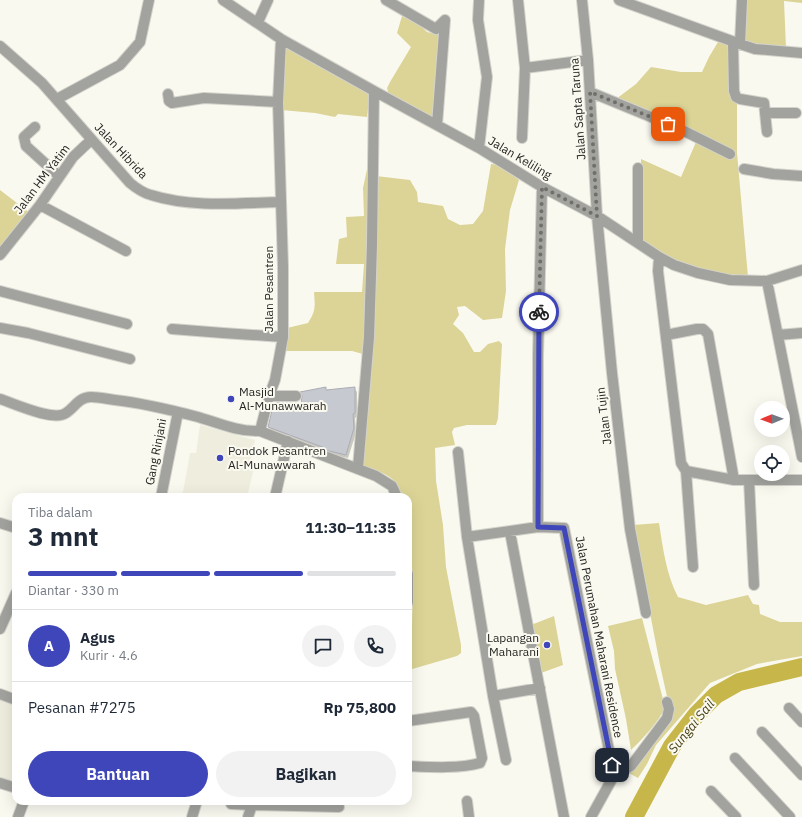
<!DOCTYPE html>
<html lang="id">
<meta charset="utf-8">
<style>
body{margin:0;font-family:"IBM Plex Sans",sans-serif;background:#f2f2f3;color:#1f2937;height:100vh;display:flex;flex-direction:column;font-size:15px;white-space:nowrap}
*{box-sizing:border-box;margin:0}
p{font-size:13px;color:#747a83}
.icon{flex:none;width:22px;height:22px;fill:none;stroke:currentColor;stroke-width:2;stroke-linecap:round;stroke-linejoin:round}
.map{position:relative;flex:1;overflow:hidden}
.sheet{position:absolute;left:12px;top:493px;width:400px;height:312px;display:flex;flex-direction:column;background:#fff;border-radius:12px;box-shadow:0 4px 16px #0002}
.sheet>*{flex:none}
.needle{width:26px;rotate:269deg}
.fabs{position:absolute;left:754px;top:401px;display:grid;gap:8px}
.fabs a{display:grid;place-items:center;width:36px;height:36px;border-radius:50%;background:#fff;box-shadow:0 4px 16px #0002;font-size:20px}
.pin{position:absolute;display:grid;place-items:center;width:34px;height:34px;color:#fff;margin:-17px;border-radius:8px;box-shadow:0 2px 6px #0006}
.courier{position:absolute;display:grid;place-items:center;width:40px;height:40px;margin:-20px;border:3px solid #3e46ba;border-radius:50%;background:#fff;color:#222;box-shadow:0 1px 5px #0007}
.head em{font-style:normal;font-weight:700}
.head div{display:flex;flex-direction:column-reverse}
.head{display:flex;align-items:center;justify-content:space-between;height:68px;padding:0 16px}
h1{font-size:26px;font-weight:700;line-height:30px}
.bar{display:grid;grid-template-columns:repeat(4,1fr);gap:6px 4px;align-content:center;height:48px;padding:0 16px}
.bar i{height:5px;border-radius:3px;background:#e0e1e3}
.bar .selected{background:#3e46ba}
.bar p{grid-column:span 4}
.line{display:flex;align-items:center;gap:10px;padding:0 16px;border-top:1px solid #e0e1e3}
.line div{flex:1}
.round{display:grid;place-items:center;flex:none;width:42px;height:42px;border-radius:21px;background:#f2f2f3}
.cta{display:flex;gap:8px;margin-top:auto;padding:8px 16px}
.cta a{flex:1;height:46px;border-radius:24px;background:#3e46ba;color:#fff;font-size:16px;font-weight:700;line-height:46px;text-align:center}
.cta a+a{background:#f2f2f3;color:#1f2937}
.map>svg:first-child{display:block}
</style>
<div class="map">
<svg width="802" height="817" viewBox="0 0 802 817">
<rect width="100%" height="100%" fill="#faf9f0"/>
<path fill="#efeede" d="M200 425 255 440 250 463 255 464 247 497H182L190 453H196Z
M0 700 16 705V782L0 777Z"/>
<path fill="#dcd496" d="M745 0H802V3L784 1 786 48 745 43Z
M402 16 421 26 427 32 439 35 435 122 389 95 387 88 390 82 411 47 397 33Z
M718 42 730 44 737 102V153L748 277 716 274 685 266 641 242V159L681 177 699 135 616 99 636 84 651 67 681 72H702L709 57Z
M284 47 290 48 370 92 367 117 338 114 335 117 315 113 281 110Z
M369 160 376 176 410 180 417 192 418 202 443 206 448 219 460 225 473 224 483 211 491 164 500 165 519 180 510 210 505 249 506 291 502 318 483 320 465 306 457 307 459 315 453 324 463 333 474 352H480L488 344 499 341 502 344 498 418 496 425H467L454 428 452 432 455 445 435 448 436 481 443 525 446 567 461 645V653L457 656 409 670 412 623 413 587 408 543V497H402C396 473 381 473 361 466L370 356 352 351H285L287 328 308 323C316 311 315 306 314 292H362L364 264H336L339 239 347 237 346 217 364 216 363 188Z
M0 190 30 213 0 252Z
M659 523C663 548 666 574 678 597L706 605 748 595 753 604 759 605 760 614 780 622H802V656L757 664 710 683 656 745 647 764 638 778 627 772 670 710 660 665 633 525Z
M554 616 563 665 541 673 531 625Z
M642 618 665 707C662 718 640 742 631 750L626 719 615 669 614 651 608 626Z"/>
<path fill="#0003" d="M325 388 327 391 354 388 357 392V417L355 418 356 433 348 458 332 455 327 452 271 431 269 427Z"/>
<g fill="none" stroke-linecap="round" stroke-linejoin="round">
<path stroke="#c7b74a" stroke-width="18" d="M634 817 672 746 697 714 716 695 739 682 802 667"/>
</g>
<path fill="#c7c9d0" stroke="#abadb4" d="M326 387V390L355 387V413L353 414 354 428 346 455 329 451 325 449V448L268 427 274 402H292L301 404 302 396 300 392Z"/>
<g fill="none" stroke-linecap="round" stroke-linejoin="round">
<defs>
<path id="minor" d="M223 0 281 39 374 91 479 148 542 187 597 216 659 257 674 265 698 273 730 280 767 281 802 270
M386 0 436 29 445 20
M479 0 478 20 487 77 479 148
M518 0 525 68 522 138
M582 0 588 60 597 216 612 373 630 529 646 613
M619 0 740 44 755 49 802 53
M258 22 268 0
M733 42 734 91 736 97 740 99 764 103 767 132
M740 44 742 0
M0 46 42 83 130 183C136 188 143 193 151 195 192 208 239 203 281 202
M525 68 588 60
M590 92 680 129 730 154
M168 94 169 101 172 103 204 98 278 102
M57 99 120 65 140 42 149 0
M765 113H796
M437 125 445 20
M35 127 24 137 26 146 59 176
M638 168V243
M744 169 773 174 802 176
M40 205 126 251
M0 255 40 205 73 157 91 140
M659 257 658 271 681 463 686 471 734 480H802
M767 281 802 457
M0 291 127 324
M0 328 28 333 130 359
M172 329 223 333 283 337
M666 335 697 329H703L708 334 734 480
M778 335 802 333
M269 396H296
M0 399C15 404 54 422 66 413 75 407 79 397 91 397 99 397 107 399 115 400 143 403 171 410 198 417 218 423 239 432 260 431L376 476 392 486 397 497
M260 431 269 396 275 380 283 337V267L278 102 281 39
M458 452 467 537 493 696 506 760
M358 468 369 337 372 244 374 91
M686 471 693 567
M749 480 754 585
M161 497 178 412
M275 497 288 441
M0 523 16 528
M538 527V356L542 187
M510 532 564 817
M467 537 538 527 564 528 612 765 617 770
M408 574V602
M0 629 16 593
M0 694 16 700
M493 696 540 688
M789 708 802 722
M408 721 471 712 474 716 482 758 480 763C459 769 429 767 408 766
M762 732 802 775
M735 758 790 817
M617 770H624L631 766 667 718 669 709 667 702
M0 783 16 788
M711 791 736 817
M467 801 469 817
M231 804 252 805
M18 817 24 801
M192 817 197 801
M248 817 252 805 339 807
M591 817 617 770"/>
</defs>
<use href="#minor" stroke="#d4d3cb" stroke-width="12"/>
<use href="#minor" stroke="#a2a29e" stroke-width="10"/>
</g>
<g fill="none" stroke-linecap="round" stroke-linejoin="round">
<path stroke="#706f6a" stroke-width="4" stroke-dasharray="0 7.2" d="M539 312 542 187 597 216 590 92 668 124"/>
<path stroke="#3e46ba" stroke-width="5" d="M539 312 538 527 564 528 612 765"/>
</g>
<g fill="#3e46ba" stroke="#faf9f0" stroke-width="1.5">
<circle cx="231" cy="399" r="4"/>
<circle cx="220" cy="458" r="4"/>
<circle cx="547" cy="645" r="4"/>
</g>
<g text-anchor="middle" stroke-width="4" stroke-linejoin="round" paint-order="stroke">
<g font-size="12" fill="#262522" stroke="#faf9f0">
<text transform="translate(578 109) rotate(-94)" y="4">Jalan Sapta Taruna</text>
<text transform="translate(121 151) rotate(47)" y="4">Jalan Hibrida</text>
<text transform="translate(520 158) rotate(31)" y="4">Jalan Keliling</text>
<text transform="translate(42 179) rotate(-53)" y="4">Jalan HM Yatim</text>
<text transform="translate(269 289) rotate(-90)" y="4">Jalan Pesantren</text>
<text transform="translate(604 416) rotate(-97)" y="4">Jalan Tujin</text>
<text transform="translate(156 452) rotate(-79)" y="4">Gang Rinjani</text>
<text transform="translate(599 637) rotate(79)" y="4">Jalan Perumahan Maharani Residence</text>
</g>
<g font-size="12" fill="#262522" stroke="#faf9f0" text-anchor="start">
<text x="239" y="396">Masjid<tspan x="239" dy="14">Al-Munawwarah</tspan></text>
<text x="228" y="455">Pondok Pesantren<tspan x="228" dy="14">Al-Munawwarah</tspan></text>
<text x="539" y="642" text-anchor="end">Lapangan<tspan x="539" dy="14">Maharani</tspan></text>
</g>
<g font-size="13" font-style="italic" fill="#464013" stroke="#faf9f0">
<text transform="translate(691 726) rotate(-51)" y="5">Sungai Sail</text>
</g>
</g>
</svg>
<div class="fabs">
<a><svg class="needle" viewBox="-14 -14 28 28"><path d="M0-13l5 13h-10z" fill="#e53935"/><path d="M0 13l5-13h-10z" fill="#747a83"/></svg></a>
<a><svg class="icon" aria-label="locate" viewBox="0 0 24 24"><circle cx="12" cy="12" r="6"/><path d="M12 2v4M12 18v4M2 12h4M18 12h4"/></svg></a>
</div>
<div class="pin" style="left:668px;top:124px;background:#ea580c"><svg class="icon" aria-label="bag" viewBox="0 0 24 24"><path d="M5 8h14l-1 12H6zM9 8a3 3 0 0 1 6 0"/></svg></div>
<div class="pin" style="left:612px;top:765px;background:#1f2937"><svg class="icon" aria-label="home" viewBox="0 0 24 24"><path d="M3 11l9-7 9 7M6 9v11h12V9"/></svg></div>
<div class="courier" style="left:539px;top:312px"><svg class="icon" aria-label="bike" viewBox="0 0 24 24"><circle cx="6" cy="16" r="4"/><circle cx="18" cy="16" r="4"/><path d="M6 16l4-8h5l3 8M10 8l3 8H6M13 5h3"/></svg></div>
<section class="sheet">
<div class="head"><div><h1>3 mnt</h1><p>Tiba dalam</p></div><em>11:30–11:35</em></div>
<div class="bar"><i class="selected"></i><i class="selected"></i><i class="selected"></i><i></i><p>Diantar · 330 m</p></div>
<div class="line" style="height:72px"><b class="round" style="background:#3e46ba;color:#fff">A</b><div><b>Agus</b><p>Kurir · 4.6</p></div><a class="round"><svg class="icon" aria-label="chat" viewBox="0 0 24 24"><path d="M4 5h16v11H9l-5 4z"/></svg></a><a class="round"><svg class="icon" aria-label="phone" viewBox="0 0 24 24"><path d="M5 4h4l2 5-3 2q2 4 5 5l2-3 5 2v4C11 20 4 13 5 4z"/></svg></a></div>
<div class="line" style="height:52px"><div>Pesanan #7275</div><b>Rp 75,800</b></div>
<div class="cta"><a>Bantuan</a><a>Bagikan</a></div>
</section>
</div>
